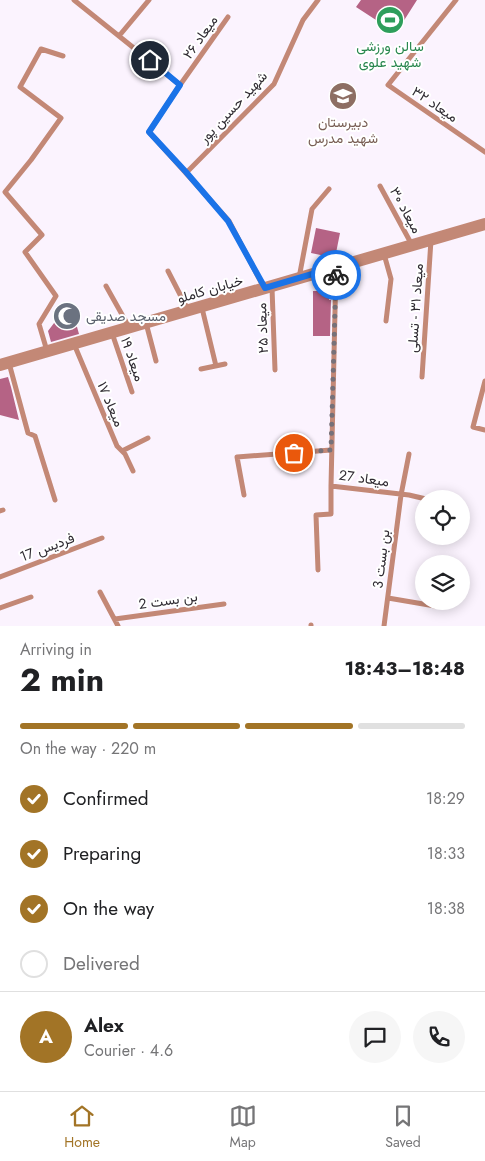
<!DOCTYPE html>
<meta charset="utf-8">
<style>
body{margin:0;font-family:Jost,Vazirmatn,sans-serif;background:#f6f6f6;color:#202124;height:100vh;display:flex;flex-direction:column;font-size:19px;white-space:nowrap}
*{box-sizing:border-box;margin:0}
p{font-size:16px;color:#757577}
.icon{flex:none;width:28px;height:28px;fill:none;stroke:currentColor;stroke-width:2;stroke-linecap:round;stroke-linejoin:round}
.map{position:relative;height:626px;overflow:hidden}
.side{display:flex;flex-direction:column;background:#fff;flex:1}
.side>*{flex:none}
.fabs{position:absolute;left:415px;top:490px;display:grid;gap:10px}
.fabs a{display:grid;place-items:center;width:55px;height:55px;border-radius:50%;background:#fff;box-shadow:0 2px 12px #0003;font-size:25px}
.pin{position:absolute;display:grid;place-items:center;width:42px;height:42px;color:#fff;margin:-21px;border:2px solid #fff;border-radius:50%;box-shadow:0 1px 5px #0007}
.courier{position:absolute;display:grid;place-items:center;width:50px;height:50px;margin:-25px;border:4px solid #1a73e8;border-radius:50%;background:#fff;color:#222;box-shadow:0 1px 6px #0007}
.head em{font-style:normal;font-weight:700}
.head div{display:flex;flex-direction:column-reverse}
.head{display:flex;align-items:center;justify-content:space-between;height:85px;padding:0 20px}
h1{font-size:32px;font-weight:700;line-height:38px}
.bar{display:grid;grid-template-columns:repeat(4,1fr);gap:8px 5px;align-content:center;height:60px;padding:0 20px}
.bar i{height:6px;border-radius:4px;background:#e0e0e0}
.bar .selected{background:#a27426}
.bar p{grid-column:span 4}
.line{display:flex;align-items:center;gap:12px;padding:0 20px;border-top:1px solid #e0e0e0}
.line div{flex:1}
.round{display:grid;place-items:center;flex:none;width:52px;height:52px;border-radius:26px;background:#f6f6f6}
ol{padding:0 20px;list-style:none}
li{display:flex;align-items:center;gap:15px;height:55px}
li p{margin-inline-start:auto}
li .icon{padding:5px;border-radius:50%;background:#a27426;color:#fff;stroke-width:4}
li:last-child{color:#757577}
li i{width:28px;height:28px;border:2px solid #e0e0e0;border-radius:50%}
.tab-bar{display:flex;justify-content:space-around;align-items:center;height:70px;border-top:1px solid #e0e0e0;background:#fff;font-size:14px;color:#757577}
.tab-bar a{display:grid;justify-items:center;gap:2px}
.tab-bar .selected{color:#a27426}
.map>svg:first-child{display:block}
</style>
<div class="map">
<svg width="485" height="626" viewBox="0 0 485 626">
<rect width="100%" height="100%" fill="#fbf3fe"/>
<path fill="#b56385" d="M361 0H417L396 33 356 7Z
M316 228 340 233 335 258 311 253Z
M313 291H329V300H331L330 336H313Z
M70 302 79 334 51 342 48 331Z
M8 377 11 387 19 420 0 415V379Z"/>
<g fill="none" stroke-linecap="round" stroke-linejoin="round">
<path stroke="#c38876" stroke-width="5" d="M74 0 180 85
M456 0 388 85 485 152
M228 17 180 85 149 132 229 221 264 288
M119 36 149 0
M186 173 274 84 303 20 318 0
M380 186 412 245
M384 254 391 279 386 321
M336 268 331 486 409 495 426 499
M168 271 188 310
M299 278 312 209 329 189
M106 286 129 327
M272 288 275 370
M202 308 216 366
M146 323 156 361
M112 333 132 392
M74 344 117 446 125 454 133 471
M47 351 39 324 56 296 25 252 42 235 5 192 31 160 61 118 20 87 41 49 63 56
M9 363 28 433 35 436 55 500
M201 369 225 364
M422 377 431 240
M485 381 473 427 485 430
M122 451 148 438
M244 495 237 457 331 450
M0 511 3 510
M318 570 316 515 331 514V486
M0 577 102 538
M100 592 118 626
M388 598 435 606
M0 608 31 597
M115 619 224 604
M311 626V625
M384 626 401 495 409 454"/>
<path stroke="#c38876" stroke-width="12" d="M0 365 485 224"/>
</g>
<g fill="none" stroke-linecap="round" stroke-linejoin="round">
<path stroke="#767179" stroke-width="5" stroke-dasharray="0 9" d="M294 453 331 450 336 275"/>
<path stroke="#1a73e8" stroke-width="6" d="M150 60 180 85 149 132 186 172 228 221 265 288 336 267V275"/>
</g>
<defs>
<symbol id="stadium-disc" viewBox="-11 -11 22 22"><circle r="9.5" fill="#2e9e5b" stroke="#fff"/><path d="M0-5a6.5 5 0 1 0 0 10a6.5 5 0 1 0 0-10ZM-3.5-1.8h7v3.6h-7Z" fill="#fff"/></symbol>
<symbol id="school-disc" viewBox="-11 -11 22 22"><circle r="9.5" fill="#8d6e63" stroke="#fff"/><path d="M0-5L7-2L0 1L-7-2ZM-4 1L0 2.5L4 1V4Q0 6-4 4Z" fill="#fff"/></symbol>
<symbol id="mosque-disc" viewBox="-11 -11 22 22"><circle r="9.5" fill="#6b7280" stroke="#fff"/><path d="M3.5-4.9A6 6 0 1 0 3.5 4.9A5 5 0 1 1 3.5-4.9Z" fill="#fff"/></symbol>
</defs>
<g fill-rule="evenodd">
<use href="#stadium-disc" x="374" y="4" width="32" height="32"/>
<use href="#school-disc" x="327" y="80" width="32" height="32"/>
<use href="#mosque-disc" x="51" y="300" width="32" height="32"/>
</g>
<g text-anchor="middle" stroke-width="4" stroke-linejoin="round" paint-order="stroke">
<g font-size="14" fill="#2f2b32" stroke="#fff">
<text transform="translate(200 37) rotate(-55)" y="5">میعاد ۲۶</text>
<text transform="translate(435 104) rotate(34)" y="5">میعاد ۳۲</text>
<text transform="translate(233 107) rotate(-47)" y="5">شهید حسین پور</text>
<text transform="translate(406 210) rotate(61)" y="5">میعاد ۳۰</text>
<text transform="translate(210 289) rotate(-16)" y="5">خیابان کاملو</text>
<text transform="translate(415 308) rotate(-86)" y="5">میعاد ۳۱ - تسلی</text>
<text transform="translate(262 328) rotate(-92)" y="5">میعاد ۲۵</text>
<text transform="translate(133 359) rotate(71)" y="5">میعاد ۱۹</text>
<text transform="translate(111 404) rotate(67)" y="5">میعاد ۱۷</text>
<text transform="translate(364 478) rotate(8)" y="5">میعاد 27</text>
<text transform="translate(47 547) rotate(-21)" y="5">فردیس 17</text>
<text transform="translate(381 559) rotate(-83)" y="5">بن بست 3</text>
<text transform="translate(168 600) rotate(-8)" y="5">بن بست 2</text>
</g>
<g font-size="14" fill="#27864d" stroke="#fff">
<text x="390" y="51">سالن ورزشی<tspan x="390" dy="16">شهید علوی</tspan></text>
</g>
<g font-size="14" fill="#785e54" stroke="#fff">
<text x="343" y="127">دبیرستان<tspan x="343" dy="16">شهید مدرس</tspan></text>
</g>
<g font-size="14" fill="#5b616d" stroke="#fff" text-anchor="start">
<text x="86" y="321">مسجد صدیقی</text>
</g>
</g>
</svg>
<div class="fabs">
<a><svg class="icon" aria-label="locate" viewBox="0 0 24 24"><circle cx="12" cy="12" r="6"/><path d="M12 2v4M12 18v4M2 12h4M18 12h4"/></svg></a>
<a><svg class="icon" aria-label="layers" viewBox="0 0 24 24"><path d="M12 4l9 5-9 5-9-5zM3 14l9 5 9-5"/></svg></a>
</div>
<div class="pin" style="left:294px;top:453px;background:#ea580c"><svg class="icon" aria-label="bag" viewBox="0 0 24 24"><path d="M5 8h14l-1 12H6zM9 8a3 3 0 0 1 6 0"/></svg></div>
<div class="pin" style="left:150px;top:60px;background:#1f2937"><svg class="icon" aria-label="home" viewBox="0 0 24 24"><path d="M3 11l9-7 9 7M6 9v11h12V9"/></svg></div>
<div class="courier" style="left:336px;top:275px"><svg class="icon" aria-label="bike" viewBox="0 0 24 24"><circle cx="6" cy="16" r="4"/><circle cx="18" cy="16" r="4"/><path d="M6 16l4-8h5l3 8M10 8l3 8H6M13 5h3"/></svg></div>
</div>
<section class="side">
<div class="head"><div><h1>2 min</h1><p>Arriving in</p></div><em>18:43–18:48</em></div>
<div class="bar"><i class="selected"></i><i class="selected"></i><i class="selected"></i><i></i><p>On the way · 220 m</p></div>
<ol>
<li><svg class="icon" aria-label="check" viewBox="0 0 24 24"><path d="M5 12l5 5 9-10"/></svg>Confirmed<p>18:29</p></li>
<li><svg class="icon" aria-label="check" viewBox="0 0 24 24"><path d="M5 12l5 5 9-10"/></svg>Preparing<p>18:33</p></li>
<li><svg class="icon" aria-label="check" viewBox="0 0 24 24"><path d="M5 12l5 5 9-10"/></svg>On the way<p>18:38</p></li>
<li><i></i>Delivered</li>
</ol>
<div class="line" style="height:90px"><b class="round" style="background:#a27426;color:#fff">A</b><div><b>Alex</b><p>Courier · 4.6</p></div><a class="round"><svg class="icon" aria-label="chat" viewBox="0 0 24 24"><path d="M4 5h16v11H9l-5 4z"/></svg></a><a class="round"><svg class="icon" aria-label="phone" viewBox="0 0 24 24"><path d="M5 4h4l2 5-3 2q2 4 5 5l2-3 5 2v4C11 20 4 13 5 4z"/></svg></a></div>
</section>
<nav class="tab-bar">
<a class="selected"><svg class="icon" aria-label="home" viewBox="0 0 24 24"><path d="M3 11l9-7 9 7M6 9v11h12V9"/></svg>Home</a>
<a><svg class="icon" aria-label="map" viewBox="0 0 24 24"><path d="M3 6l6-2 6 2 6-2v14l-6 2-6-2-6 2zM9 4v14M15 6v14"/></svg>Map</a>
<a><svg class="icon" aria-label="saved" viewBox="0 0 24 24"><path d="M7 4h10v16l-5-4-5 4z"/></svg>Saved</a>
</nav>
